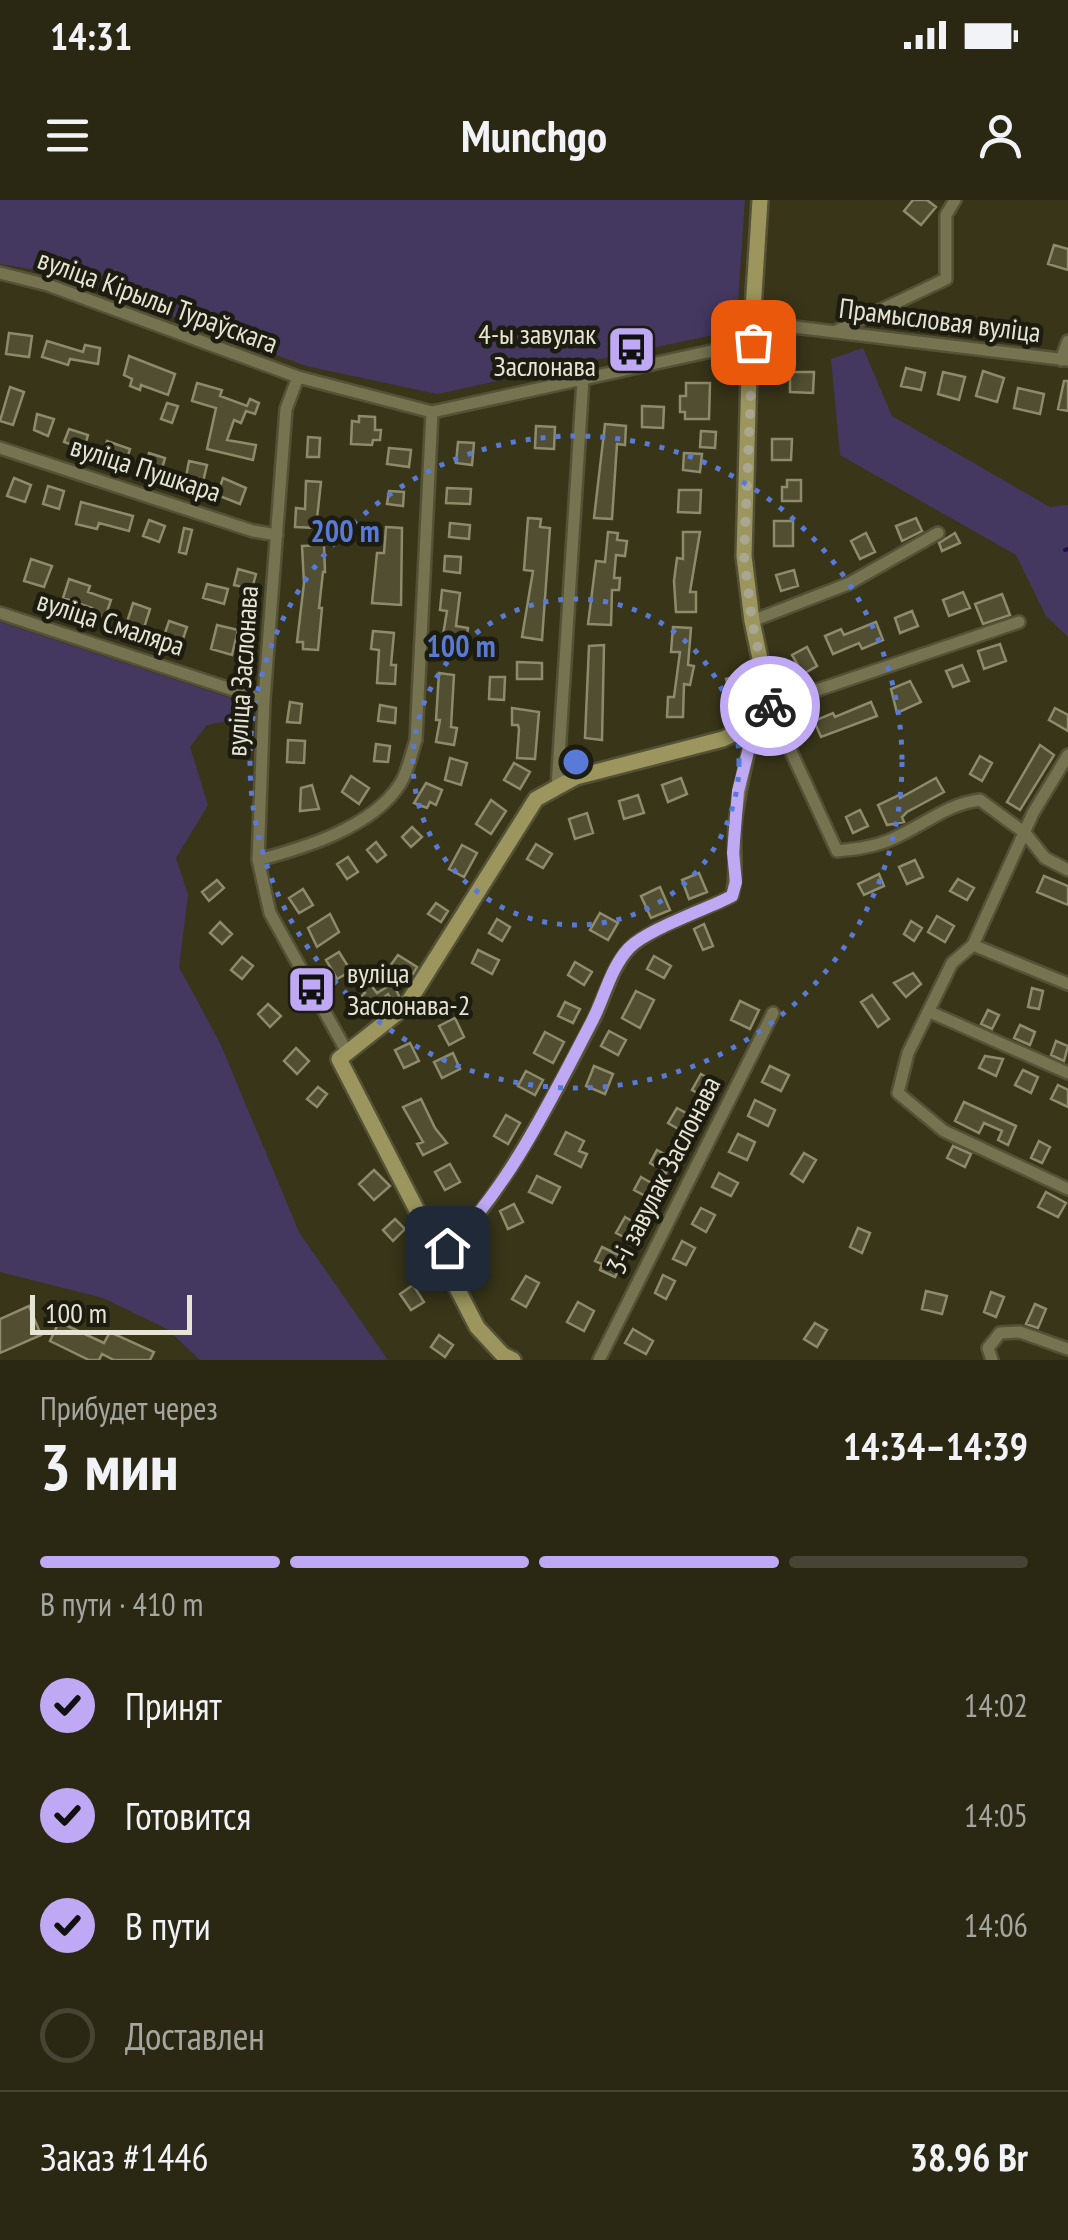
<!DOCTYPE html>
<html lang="ru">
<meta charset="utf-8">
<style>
body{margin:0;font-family:"PT Sans Narrow",sans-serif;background:#363421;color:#f1f3f6;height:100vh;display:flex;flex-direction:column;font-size:38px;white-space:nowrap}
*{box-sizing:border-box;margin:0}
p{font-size:32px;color:#a5a6a0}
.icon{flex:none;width:55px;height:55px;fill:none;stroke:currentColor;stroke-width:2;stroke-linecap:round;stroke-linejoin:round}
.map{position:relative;height:1160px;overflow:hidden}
.panel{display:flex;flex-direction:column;background:#2a2813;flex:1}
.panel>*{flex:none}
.scale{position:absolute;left:30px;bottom:25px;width:162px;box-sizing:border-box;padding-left:10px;border:5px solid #e6e5d4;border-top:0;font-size:28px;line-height:35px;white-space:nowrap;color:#e6e5d4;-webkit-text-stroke:8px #1d1c10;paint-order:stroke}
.pin{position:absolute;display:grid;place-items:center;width:85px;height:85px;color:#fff;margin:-42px;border-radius:20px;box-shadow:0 5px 15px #0006}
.courier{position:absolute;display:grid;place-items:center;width:100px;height:100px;margin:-50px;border:8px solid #bfa9f4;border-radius:50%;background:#fff;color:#222;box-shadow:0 2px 12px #0007}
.head em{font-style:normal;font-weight:600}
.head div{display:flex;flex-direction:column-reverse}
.head{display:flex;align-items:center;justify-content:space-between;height:170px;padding:0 40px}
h1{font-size:65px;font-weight:600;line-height:75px}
.bar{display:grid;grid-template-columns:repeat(4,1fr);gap:15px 10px;align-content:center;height:120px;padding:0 40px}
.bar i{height:12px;border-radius:8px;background:#464433}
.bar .current{background:#bfa9f4}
.bar p{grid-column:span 4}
.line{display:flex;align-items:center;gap:25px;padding:0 40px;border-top:2px solid #464433}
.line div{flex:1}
ol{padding:0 40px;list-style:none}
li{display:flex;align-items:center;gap:30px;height:110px}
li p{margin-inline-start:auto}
li .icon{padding:10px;border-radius:50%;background:#bfa9f4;color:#111;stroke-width:4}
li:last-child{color:#a5a6a0}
li i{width:55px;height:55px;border:5px solid #464433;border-radius:50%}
.status{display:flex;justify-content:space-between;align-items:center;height:70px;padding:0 50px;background:#2a2813;direction:ltr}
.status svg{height:28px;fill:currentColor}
header{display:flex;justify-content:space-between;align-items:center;height:130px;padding:0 40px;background:#2a2813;font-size:45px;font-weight:600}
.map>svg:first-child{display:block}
</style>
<div class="status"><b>14:31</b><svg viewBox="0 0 49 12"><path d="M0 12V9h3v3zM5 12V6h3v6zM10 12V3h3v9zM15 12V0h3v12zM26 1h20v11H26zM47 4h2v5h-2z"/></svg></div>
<header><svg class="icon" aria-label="menu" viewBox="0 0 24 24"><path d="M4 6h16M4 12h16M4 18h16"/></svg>Munchgo<svg class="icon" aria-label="person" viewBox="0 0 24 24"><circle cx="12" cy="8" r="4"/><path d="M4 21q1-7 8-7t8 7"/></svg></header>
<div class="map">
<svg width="1068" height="1160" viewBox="0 0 1068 1160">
<rect width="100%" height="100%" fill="#383519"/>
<path fill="#443860" d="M0 0H745L736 130 437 194 306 166 55 73 0 64Z
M863 148 892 216 1050 307 1068 305V437L1046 416 1016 355 840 255 831 159Z
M0 422 249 504V517L207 525 190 547 208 605 176 658 188 695 179 767 220 843 299 1032 388 1160H200L167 1129 103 1098 0 1072Z"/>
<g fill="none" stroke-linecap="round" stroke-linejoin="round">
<path stroke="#2a0e4f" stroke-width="4" d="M1065 350 1068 349"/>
</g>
<path fill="#514e31" stroke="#8e8b6c" stroke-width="2.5" d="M913 0H927L936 7 921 25 904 11Z
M1054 45 1068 49V70L1048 64Z
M9 133 32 136 29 157 6 154Z
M47 141 83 152 85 145 100 148 98 164 70 159 68 165 42 157Z
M129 156 175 174 168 195 141 185 140 190 130 186 132 179 124 175Z
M906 168 925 173 921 190 901 186Z
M983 171 1004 178 997 202 976 196Z
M790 172H814L813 193 790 192Z
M943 172 965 177 959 200 938 194Z
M1064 181H1068V211L1058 209Z
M197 183 222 190 220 196 247 206 250 199 259 203 255 214 246 211 241 223 234 220 227 240 256 245 253 260 207 249 216 208 192 201Z
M686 183H710L709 219H685V212H680V196H686Z
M10 187 24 192 13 225 0 221Z
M1018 188 1044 194 1040 214 1014 208Z
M167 203 178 206 172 223 161 219Z
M642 206 664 207 663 228 642 227Z
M37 214 54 219 48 236 34 230Z
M359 216 375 217V230H381L380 240H373L372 245 351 244 352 221 359 222Z
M605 224 626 226 625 245 617 244 612 319 594 318Z
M536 226 555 227 554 249 535 248Z
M69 229 88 235 84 249 64 242Z
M701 231 716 232 715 248 700 247Z
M308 237 320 238 319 257H307Z
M772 239H792L791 260H772Z
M107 241 130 249 125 265 102 258Z
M458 242 474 243 472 265 456 263Z
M389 248 411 250 409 267 387 264Z
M149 253 165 258 161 272 145 266Z
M684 253 702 254 700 272 683 270Z
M189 261 207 265 202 286 185 282Z
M14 278 31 285 25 302 7 296Z
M223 278 246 288 240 304 217 295Z
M787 280H801V301H782V287H787Z
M306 281 321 282 316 328 295 327 296 308 305 309Z
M48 286 64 291 59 309 43 304Z
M447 288 471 289 470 304 446 303Z
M679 290H701L700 313 678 312Z
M389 291 404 292 403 306 387 304Z
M81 302 133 316 129 331 99 323 97 329 76 324Z
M528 318 541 319 540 327 550 328 542 440 522 437 533 371 524 370Z
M916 318 922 331 902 341 896 326Z
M149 320 165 326 159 342 143 336Z
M774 321H793V346H774Z
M450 323 470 325 469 339 449 337Z
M386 327 402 328 401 405 372 403 377 353H384Z
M184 328 192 330 186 354 179 352Z
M608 332 618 333 617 340 627 341 625 356 616 355 614 378H620L619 390H612L611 425 588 424 596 361 605 362Z
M683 332H700L690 392H696V412H676L674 381 677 358 683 359Z
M866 333 875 352 860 359 851 341Z
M955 333 960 343 942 351 939 343Z
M324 345 325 372H323L319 408H322L318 450 303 449V442H297L304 383 302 346Z
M445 356 461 357 460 373 444 371Z
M31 359 52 366 44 387 24 381Z
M238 369 256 374 252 389 234 385Z
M794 370 798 386 781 391 776 375Z
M69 379 90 386 88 392 111 400 105 418 91 413 92 408 63 398Z
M207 384 228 389 224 404 203 398Z
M442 390 460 393 456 426 468 428 464 451 441 447 447 411 440 410Z
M963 392 970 408 949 416 943 400Z
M1002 394 1010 415 983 424 975 404Z
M133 403 150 409 144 428 127 422Z
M912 411 918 426 900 433 895 418Z
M169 421 187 427 182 442 164 436Z
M876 422 883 440 862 449 859 443 833 454 825 436 841 429 844 435Z
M217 425 238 430 232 455 211 449Z
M673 427 691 428 688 465 694 466 690 485 684 484 683 517H667L668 497H674L680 452H671Z
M373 431 394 433 391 465H396L395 484 377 483 379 450 371 449Z
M1000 444 1006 461 984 469 978 451Z
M604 445 602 540 585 538 589 446Z
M807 447 817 466 803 474 792 455Z
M517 462 542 463V479H517Z
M962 465 969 481 953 487 946 471Z
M439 473 454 475 451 527 457 528 454 545 436 542 440 520H436Z
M745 474 749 488 730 493 726 479Z
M490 477H505L504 500 489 499Z
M910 481 921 502 897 513 891 489Z
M290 502 302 504 300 523 287 522Z
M871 502 877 516 821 537 814 521 833 513 835 517Z
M380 505 396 508 395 523 378 521Z
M512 508 539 512 535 559 517 558 519 529 518 525H512Z
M1055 508 1068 515V531L1049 520Z
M288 540 305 541 304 563 287 562Z
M376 544 390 546 388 562 374 561Z
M1040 545 1054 555 1020 610 1007 602Z
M980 556 992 563 982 581 970 574Z
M450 558 467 563 461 585 445 580Z
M514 563 530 572 520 589 504 580Z
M351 576 369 588 359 604 342 592Z
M681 578 687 594 668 602 662 585Z
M936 578 944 592 907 612 902 617 904 622 887 625 878 605 899 595 900 598Z
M426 583 442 590 436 605 430 602 427 608 414 603Z
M312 585 319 609 300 611 301 588Z
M638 595 644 613 624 619 619 601Z
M491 600 506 611 491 634 476 624Z
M860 610 868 626 853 633 846 617Z
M587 613 593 633 575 639 569 619Z
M412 627 422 637 411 647 402 637Z
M376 642 386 655 377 662 367 650Z
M536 644 552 654 543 668 527 659Z
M462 645 477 653 464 677 449 669Z
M348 657 358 672 347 679 337 664Z
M915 660 923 677 907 684 899 667Z
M699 673 707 692 689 699 682 680Z
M879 674 884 686 864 695 858 684Z
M1044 676 1068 686V705L1037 692Z
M958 679 974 688 967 700 950 691Z
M217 680 224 688 209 701 202 692Z
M660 687 670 710 651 718 641 696Z
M303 689 313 705 299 713 289 698Z
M436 703 448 711 441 722 428 714Z
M600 713 618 723 608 740 590 730Z
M330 714 339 732 317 747 308 728Z
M937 716 954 726 945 742 928 732Z
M497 719 510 727 502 741 489 733Z
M911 721 922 728 914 741 904 734Z
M220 722 232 734 222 744 210 733Z
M704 724 713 746 703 750 694 729Z
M478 750 499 760 492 774 472 763Z
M339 752 351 771 337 779 326 760Z
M398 755 417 767 413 774 408 771 403 777 390 766Z
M654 756 671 766 664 778 647 769Z
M242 757 253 766 242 779 231 770Z
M575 762 592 772 584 785 568 775Z
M913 773 921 784 906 797 894 783Z
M393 783 399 796 393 802 388 794 363 814 354 803 365 793 362 790 370 784 377 793Z
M1032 788 1043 791 1039 809 1028 807Z
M636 791 654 800 640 828 622 818Z
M872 795 889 819 878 827 861 802Z
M740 801 759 810 750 829 731 820Z
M565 802 580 809 573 823 558 816Z
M268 804 281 816 270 827 258 814Z
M988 810 999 815 992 829 981 824Z
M455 818 464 837 449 845 439 826Z
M1020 825 1035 832 1030 845 1014 838Z
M609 831 626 840 618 855 601 846Z
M545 832 564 842 553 863 534 853Z
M1056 841 1068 846 1064 861 1051 855Z
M410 843 419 861 404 868 395 850Z
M296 848 309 861 297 874 284 861Z
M453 853 460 869 442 878 434 862Z
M985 856 1003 859 996 876 979 868Z
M594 866 613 874 605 894 586 886Z
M770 866 789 875 781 891 762 882Z
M1023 870 1038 877 1031 893 1015 885Z
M526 871 543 880 535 895 518 886Z
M701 874 717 883 708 899 692 890Z
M1058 885 1068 890V907L1051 899Z
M318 887 327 894 317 907 307 899Z
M421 899 435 928 447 943 423 955 417 944 423 942 403 907Z
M755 900 775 910 768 926 748 916Z
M964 902 1016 926 1008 945 998 940 1002 931 984 923 979 933 955 921Z
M677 908 695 918 687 934 668 923Z
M506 915 520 923 508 944 494 936Z
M566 932 584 941 579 951 587 954 581 967 555 954Z
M738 934 755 942 747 960 729 952Z
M1039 941 1050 947 1042 963 1031 958Z
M953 946 971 954 965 967 947 958Z
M657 950 674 959 666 973 650 963Z
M804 953 816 960 803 982 791 974Z
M450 964 460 982 445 990 435 972Z
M374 970 390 986 374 1000 359 984Z
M719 973 738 983 731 996 712 987Z
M537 976 560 987 552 1003 529 992Z
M641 977 660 988 653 1000 634 990Z
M1046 992 1066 1003 1058 1017 1038 1007Z
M514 1004 523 1022 508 1029 500 1011Z
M701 1008 715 1015 706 1032 692 1024Z
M625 1017 642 1027 634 1042 616 1033Z
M395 1019 405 1029 393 1041 383 1030Z
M858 1028 870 1033 862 1053 850 1047Z
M682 1041 695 1048 686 1065 673 1059Z
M602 1047 625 1058 615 1077 600 1070 602 1064 595 1061Z
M663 1075 675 1081 666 1099 655 1093Z
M526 1076 539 1083 526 1107 512 1099Z
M413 1085 424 1102 411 1110 400 1094Z
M926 1091 947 1096 942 1114 922 1109Z
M991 1092 1004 1097 996 1117 984 1112Z
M578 1102 594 1111 584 1131 567 1122Z
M1035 1104 1046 1109 1038 1128 1026 1124Z
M29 1106 41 1135 0 1153V1119Z
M59 1122 104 1143 110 1132 154 1152 150 1160H114L102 1154 99 1160H89L50 1141Z
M815 1123 827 1130 817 1147 804 1139Z
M633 1129 653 1141 646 1154 625 1143Z
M439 1135 453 1145 445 1157 431 1147Z"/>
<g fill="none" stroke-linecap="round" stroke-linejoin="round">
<defs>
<path id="street" d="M0 73 48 85 298 177 432 212 753 142
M753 122 1068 160
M834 132 946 79V15L955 0
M1061 160 1068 141
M298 177 286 209 264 500 258 660 270 713 347 852
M0 248 253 331 277 335
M0 413 264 500
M752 421 848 384 938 333
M1019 422 770 506 837 651C856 649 874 647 892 639 923 626 946 604 980 600L1025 633 1045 658 1068 670
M1068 555 1033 613 973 745 952 763 908 853 898 893 944 931 1068 989
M557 587 583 179
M258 660C304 648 373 627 400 584 408 572 411 554 416 540L432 212
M973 745 1068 784
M930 812 1068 873
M438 1052C484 1033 570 866 595 817 606 794 612 768 629 749 647 729 705 710 732 696 738 673 733 649 735 625 739 590 747 558 755 524
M599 1160 773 813
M992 1160 988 1148 1000 1133 1020 1132 1068 1149"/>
<path id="secondary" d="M513 1160 503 1155 477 1127 339 859 406 806 536 599 576 577 723 539 755 524 770 506 752 421 744 356 749 173 760 0"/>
</defs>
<use href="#street" stroke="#545137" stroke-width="16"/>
<use href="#secondary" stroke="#545137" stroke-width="20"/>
<use href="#street" stroke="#767351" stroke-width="11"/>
<use href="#secondary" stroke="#9c965e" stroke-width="15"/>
</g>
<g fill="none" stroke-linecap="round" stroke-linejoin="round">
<path stroke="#a9a793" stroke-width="10" stroke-dasharray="0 18" d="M753 142 744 356 752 421 770 506"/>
<path stroke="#bfa9f4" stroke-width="12" d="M447 1048C510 986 550 901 591 823 604 799 610 768 629 748 648 729 705 710 732 696L736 682 733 653 738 591 755 524 770 506"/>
</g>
<g fill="none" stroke="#597bd7" stroke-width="5" stroke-dasharray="5 10">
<circle cx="576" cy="562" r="163"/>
<circle cx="576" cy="562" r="326"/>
</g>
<defs>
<symbol id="bus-square" viewBox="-11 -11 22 22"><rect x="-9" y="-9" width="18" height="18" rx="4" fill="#bfa9f4" stroke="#1d1c10"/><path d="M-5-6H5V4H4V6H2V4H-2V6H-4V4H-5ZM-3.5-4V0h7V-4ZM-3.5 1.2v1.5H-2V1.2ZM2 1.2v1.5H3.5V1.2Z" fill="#111"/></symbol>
</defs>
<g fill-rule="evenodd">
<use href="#bus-square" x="604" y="122" width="55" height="55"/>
<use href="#bus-square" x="284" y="762" width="55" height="55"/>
</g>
<g text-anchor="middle" stroke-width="9" stroke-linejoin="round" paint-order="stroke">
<g font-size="28" fill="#e6e5d4" stroke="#1d1c10">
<text transform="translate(158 101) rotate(20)" y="10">вуліца Кірылы Тураўскага</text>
<text transform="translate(940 120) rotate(7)" y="10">Прамысловая вуліца</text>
<text transform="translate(146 269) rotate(18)" y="10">вуліца Пушкара</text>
<text transform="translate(111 423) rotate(18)" y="10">вуліца Смаляра</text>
<text transform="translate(242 471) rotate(-86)" y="10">вуліца Заслонава</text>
<text transform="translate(663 975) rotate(-63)" y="10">3-і завулак Заслонава</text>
</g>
<g font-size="28" fill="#e6e5d4" stroke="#1d1c10" text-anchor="end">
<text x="596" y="144">4-ы завулак<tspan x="596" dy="32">Заслонава</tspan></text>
<text x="347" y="783" text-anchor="start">вуліца<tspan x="347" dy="32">Заслонава-2</tspan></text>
</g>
</g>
<circle cx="576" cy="562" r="15" fill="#597bd7" stroke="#1d1c10" stroke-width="5"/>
<g font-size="30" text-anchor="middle" font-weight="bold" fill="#597bd7" stroke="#1d1c10" stroke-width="9" stroke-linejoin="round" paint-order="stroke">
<text x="345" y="342">200 m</text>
<text x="461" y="457">100 m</text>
</g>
</svg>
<div class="scale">100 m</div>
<div class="pin" style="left:753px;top:142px;background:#ea580c"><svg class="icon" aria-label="bag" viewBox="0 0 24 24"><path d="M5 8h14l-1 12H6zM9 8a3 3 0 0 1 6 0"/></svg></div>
<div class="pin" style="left:447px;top:1048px;background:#1f2937"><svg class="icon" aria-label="home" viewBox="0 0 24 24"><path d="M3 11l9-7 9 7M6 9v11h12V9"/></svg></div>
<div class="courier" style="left:770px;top:506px"><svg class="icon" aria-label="bike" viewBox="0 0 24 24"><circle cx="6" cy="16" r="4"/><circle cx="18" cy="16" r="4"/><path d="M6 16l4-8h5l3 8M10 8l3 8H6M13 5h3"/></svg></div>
</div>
<section class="panel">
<div class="head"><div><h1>3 мин</h1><p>Прибудет через</p></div><em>14:34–14:39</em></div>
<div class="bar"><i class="current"></i><i class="current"></i><i class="current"></i><i></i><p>В пути · 410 m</p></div>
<ol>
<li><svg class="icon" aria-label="check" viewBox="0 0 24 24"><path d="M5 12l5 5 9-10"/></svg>Принят<p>14:02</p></li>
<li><svg class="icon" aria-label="check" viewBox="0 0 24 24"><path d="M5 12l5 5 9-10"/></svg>Готовится<p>14:05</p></li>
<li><svg class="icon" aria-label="check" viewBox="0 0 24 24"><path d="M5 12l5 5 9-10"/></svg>В пути<p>14:06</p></li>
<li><i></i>Доставлен</li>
</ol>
<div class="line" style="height:130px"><div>Заказ #1446</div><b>38.96 Br</b></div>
</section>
